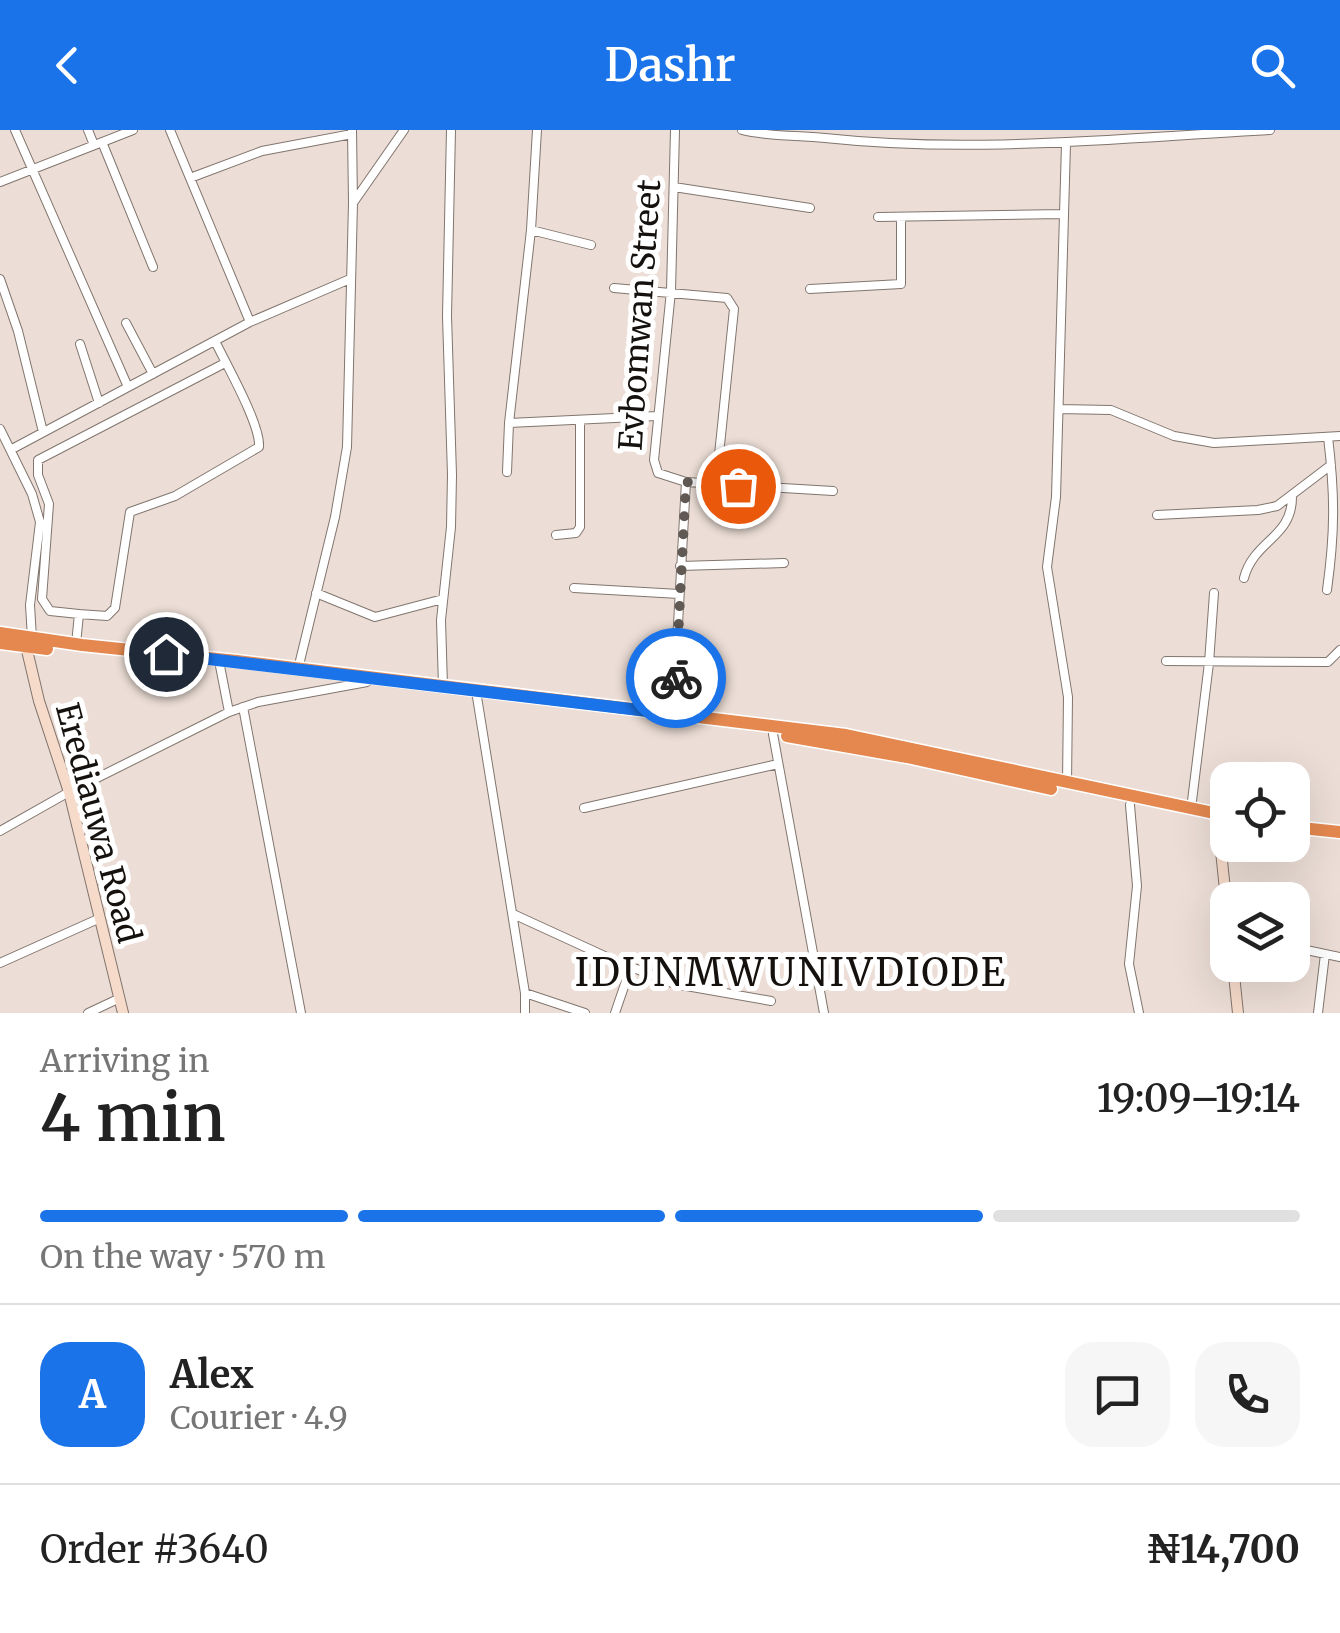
<!DOCTYPE html>
<meta charset="utf-8">
<style>
body{margin:0;font-family:Merriweather,serif;background:#f6f6f6;color:#222;height:100vh;display:flex;flex-direction:column;font-size:38px;white-space:nowrap}
*{box-sizing:border-box;margin:0}
p{font-size:32px;color:#767676}
.icon{flex:none;width:55px;height:55px;fill:none;stroke:currentColor;stroke-width:2;stroke-linecap:round;stroke-linejoin:round}
.map{position:relative;height:883px;overflow:hidden}
.side{display:flex;flex-direction:column;background:#fff;flex:1}
.side>*{flex:none}
.tools{position:absolute;left:1210px;top:632px;display:grid;gap:20px}
.tools a{display:grid;place-items:center;width:100px;height:100px;border-radius:20px;background:#fff;box-shadow:0 10px 40px #0002;font-size:50px}
.pin{position:absolute;display:grid;place-items:center;width:85px;height:85px;color:#fff;margin:-42px;border:5px solid #fff;border-radius:50%;box-shadow:0 2px 10px #0007}
.courier{position:absolute;display:grid;place-items:center;width:100px;height:100px;margin:-50px;border:8px solid #1a73e8;border-radius:50%;background:#fff;color:#222;box-shadow:0 2px 12px #0007}
.headline em{font-style:normal;font-weight:600}
.headline div{display:flex;flex-direction:column-reverse}
.headline{display:flex;align-items:center;justify-content:space-between;height:170px;padding:0 40px}
h1{font-size:65px;font-weight:600;line-height:75px}
.bar{display:grid;grid-template-columns:repeat(4,1fr);gap:15px 10px;align-content:center;height:120px;padding:0 40px}
.bar i{height:12px;border-radius:8px;background:#e0e0e0}
.bar .selected{background:#1a73e8}
.bar p{grid-column:span 4}
.line{display:flex;align-items:center;gap:25px;padding:0 40px;border-top:2px solid #e0e0e0}
.line div{flex:1}
.round{display:grid;place-items:center;flex:none;width:105px;height:105px;border-radius:30px;background:#f6f6f6}
header{display:flex;justify-content:space-between;align-items:center;height:130px;padding:0 40px;background:#1a73e8;color:#fff;font-size:45px;font-weight:600}
.map>svg:first-child{display:block}
</style>
<header><svg class="icon" aria-label="back" viewBox="0 0 24 24"><path d="M15 5l-7 7 7 7"/></svg>Dashr<svg class="icon" aria-label="search" viewBox="0 0 24 24"><circle cx="10" cy="10" r="6"/><path d="M15 15l6 6"/></svg></header>
<div class="map">
<svg width="1340" height="883" viewBox="0 0 1340 883">
<rect width="100%" height="100%" fill="#ecded6"/>
<g fill="none" stroke-linecap="round" stroke-linejoin="round">
<defs>
<path id="street" d="M15 0 128 257
M88 0 94 15
M170 0 250 192
M537 0 531 100 509 293 657 286
M675 0 671 161 654 330 658 343 686 352 833 361
M742 0C769 7 797 5 825 8 974 24 1121 8 1270 0
M102 12 153 137
M1066 14 1056 367 1047 437 1068 567 1067 654
M190 48 262 21 352 4
M0 52 133 0
M674 57 810 78
M353 73 404 0
M878 87 1062 84
M531 100 591 115
M0 149 18 201 43 302
M614 158 727 168 734 179 716 354
M810 159 901 154V87
M126 193 153 244
M80 214 99 273
M1059 279 1111 280 1174 306 1214 313 1340 306
M0 299 32 364 40 392 30 475 32 508
M12 319 250 192 350 149
M507 342 509 293
M1157 385 1258 380 1277 376 1331 335
M556 405 576 403 580 397V290
M680 436 784 433
M1244 448C1254 410 1292 408 1292 367
M574 458 679 464
M1327 460C1335 402 1335 365 1328 307
M316 463 375 487 443 469
M79 484 50 481 42 469 49 374 38 345V330L225 233
M76 514 79 484 107 486 115 478 130 382 175 366 259 317C261 295 226 234 215 211
M1166 531 1328 532 1340 520
M220 536 229 582
M298 539 335 387 347 317 353 73 352 0
M443 556 441 490 451 397 452 345 447 186 451 0
M477 567 525 863V883
M243 577 301 883
M673 583 686 352
M773 604 824 883
M1130 675 1137 756 1129 834 1139 883
M584 678 778 634
M1191 679 1209 533 1214 463
M0 701 69 662 229 582 258 572 367 552
M513 784 622 834 627 848 615 883
M1292 817 1340 827
M0 833 98 789
M626 835 675 854 771 871
M525 863 585 883
M88 883 120 868
M1318 883 1325 824"/>
<path id="secondary" d="M26 516 39 571 69 662 123 883
M1218 692 1228 789
M1233 835 1238 883"/>
<path id="highway" d="M0 503 82 515 237 531 846 605 1228 686
M0 513 47 519
M787 606 907 627 1051 659
M1292 697 1340 702"/>
</defs>
<use href="#street" stroke="#81756e" stroke-width="10"/>
<use href="#secondary" stroke="#81756e" stroke-width="12"/>
<use href="#highway" stroke="#fff" stroke-width="15"/>
<use href="#street" stroke="#fff" stroke-width="8"/>
<use href="#secondary" stroke="#f7dbca" stroke-width="10"/>
<use href="#highway" stroke="#e4884f" stroke-width="12"/>
</g>
<g fill="none" stroke-linecap="round" stroke-linejoin="round">
<path stroke="#605954" stroke-width="10" stroke-dasharray="0 18" d="M676 548 686 352 738 356"/>
<path stroke="#1a73e8" stroke-width="12" d="M166 524 673 584 676 548"/>
</g>
<g text-anchor="middle" stroke-width="10" stroke-linejoin="round" paint-order="stroke">
<g font-size="32" fill="#15110e" stroke="#fff">
<text transform="translate(640 185) rotate(-86)" y="11">Evbomwan Street</text>
<text transform="translate(98 693) rotate(75)" y="11">Erediauwa Road</text>
</g>
<g font-size="38" letter-spacing="2.5" fill="#15110e" stroke="#fff">
<text x="791" y="856">IDUNMWUNIVDIODE</text>
</g>
</g>
</svg>
<div class="tools">
<a><svg class="icon" aria-label="locate" viewBox="0 0 24 24"><circle cx="12" cy="12" r="6"/><path d="M12 2v4M12 18v4M2 12h4M18 12h4"/></svg></a>
<a><svg class="icon" aria-label="layers" viewBox="0 0 24 24"><path d="M12 4l9 5-9 5-9-5zM3 14l9 5 9-5"/></svg></a>
</div>
<div class="pin" style="left:738px;top:356px;background:#ea580c"><svg class="icon" aria-label="bag" viewBox="0 0 24 24"><path d="M5 8h14l-1 12H6zM9 8a3 3 0 0 1 6 0"/></svg></div>
<div class="pin" style="left:166px;top:524px;background:#1f2937"><svg class="icon" aria-label="home" viewBox="0 0 24 24"><path d="M3 11l9-7 9 7M6 9v11h12V9"/></svg></div>
<div class="courier" style="left:676px;top:548px"><svg class="icon" aria-label="bike" viewBox="0 0 24 24"><circle cx="6" cy="16" r="4"/><circle cx="18" cy="16" r="4"/><path d="M6 16l4-8h5l3 8M10 8l3 8H6M13 5h3"/></svg></div>
</div>
<section class="side">
<div class="headline"><div><h1>4 min</h1><p>Arriving in</p></div><em>19:09–19:14</em></div>
<div class="bar"><i class="selected"></i><i class="selected"></i><i class="selected"></i><i></i><p>On the way · 570 m</p></div>
<div class="line" style="height:180px"><b class="round" style="background:#1a73e8;color:#fff">A</b><div><b>Alex</b><p>Courier · 4.9</p></div><a class="round"><svg class="icon" aria-label="chat" viewBox="0 0 24 24"><path d="M4 5h16v11H9l-5 4z"/></svg></a><a class="round"><svg class="icon" aria-label="phone" viewBox="0 0 24 24"><path d="M5 4h4l2 5-3 2q2 4 5 5l2-3 5 2v4C11 20 4 13 5 4z"/></svg></a></div>
<div class="line" style="height:130px"><div>Order #3640</div><b>₦14,700</b></div>
</section>
